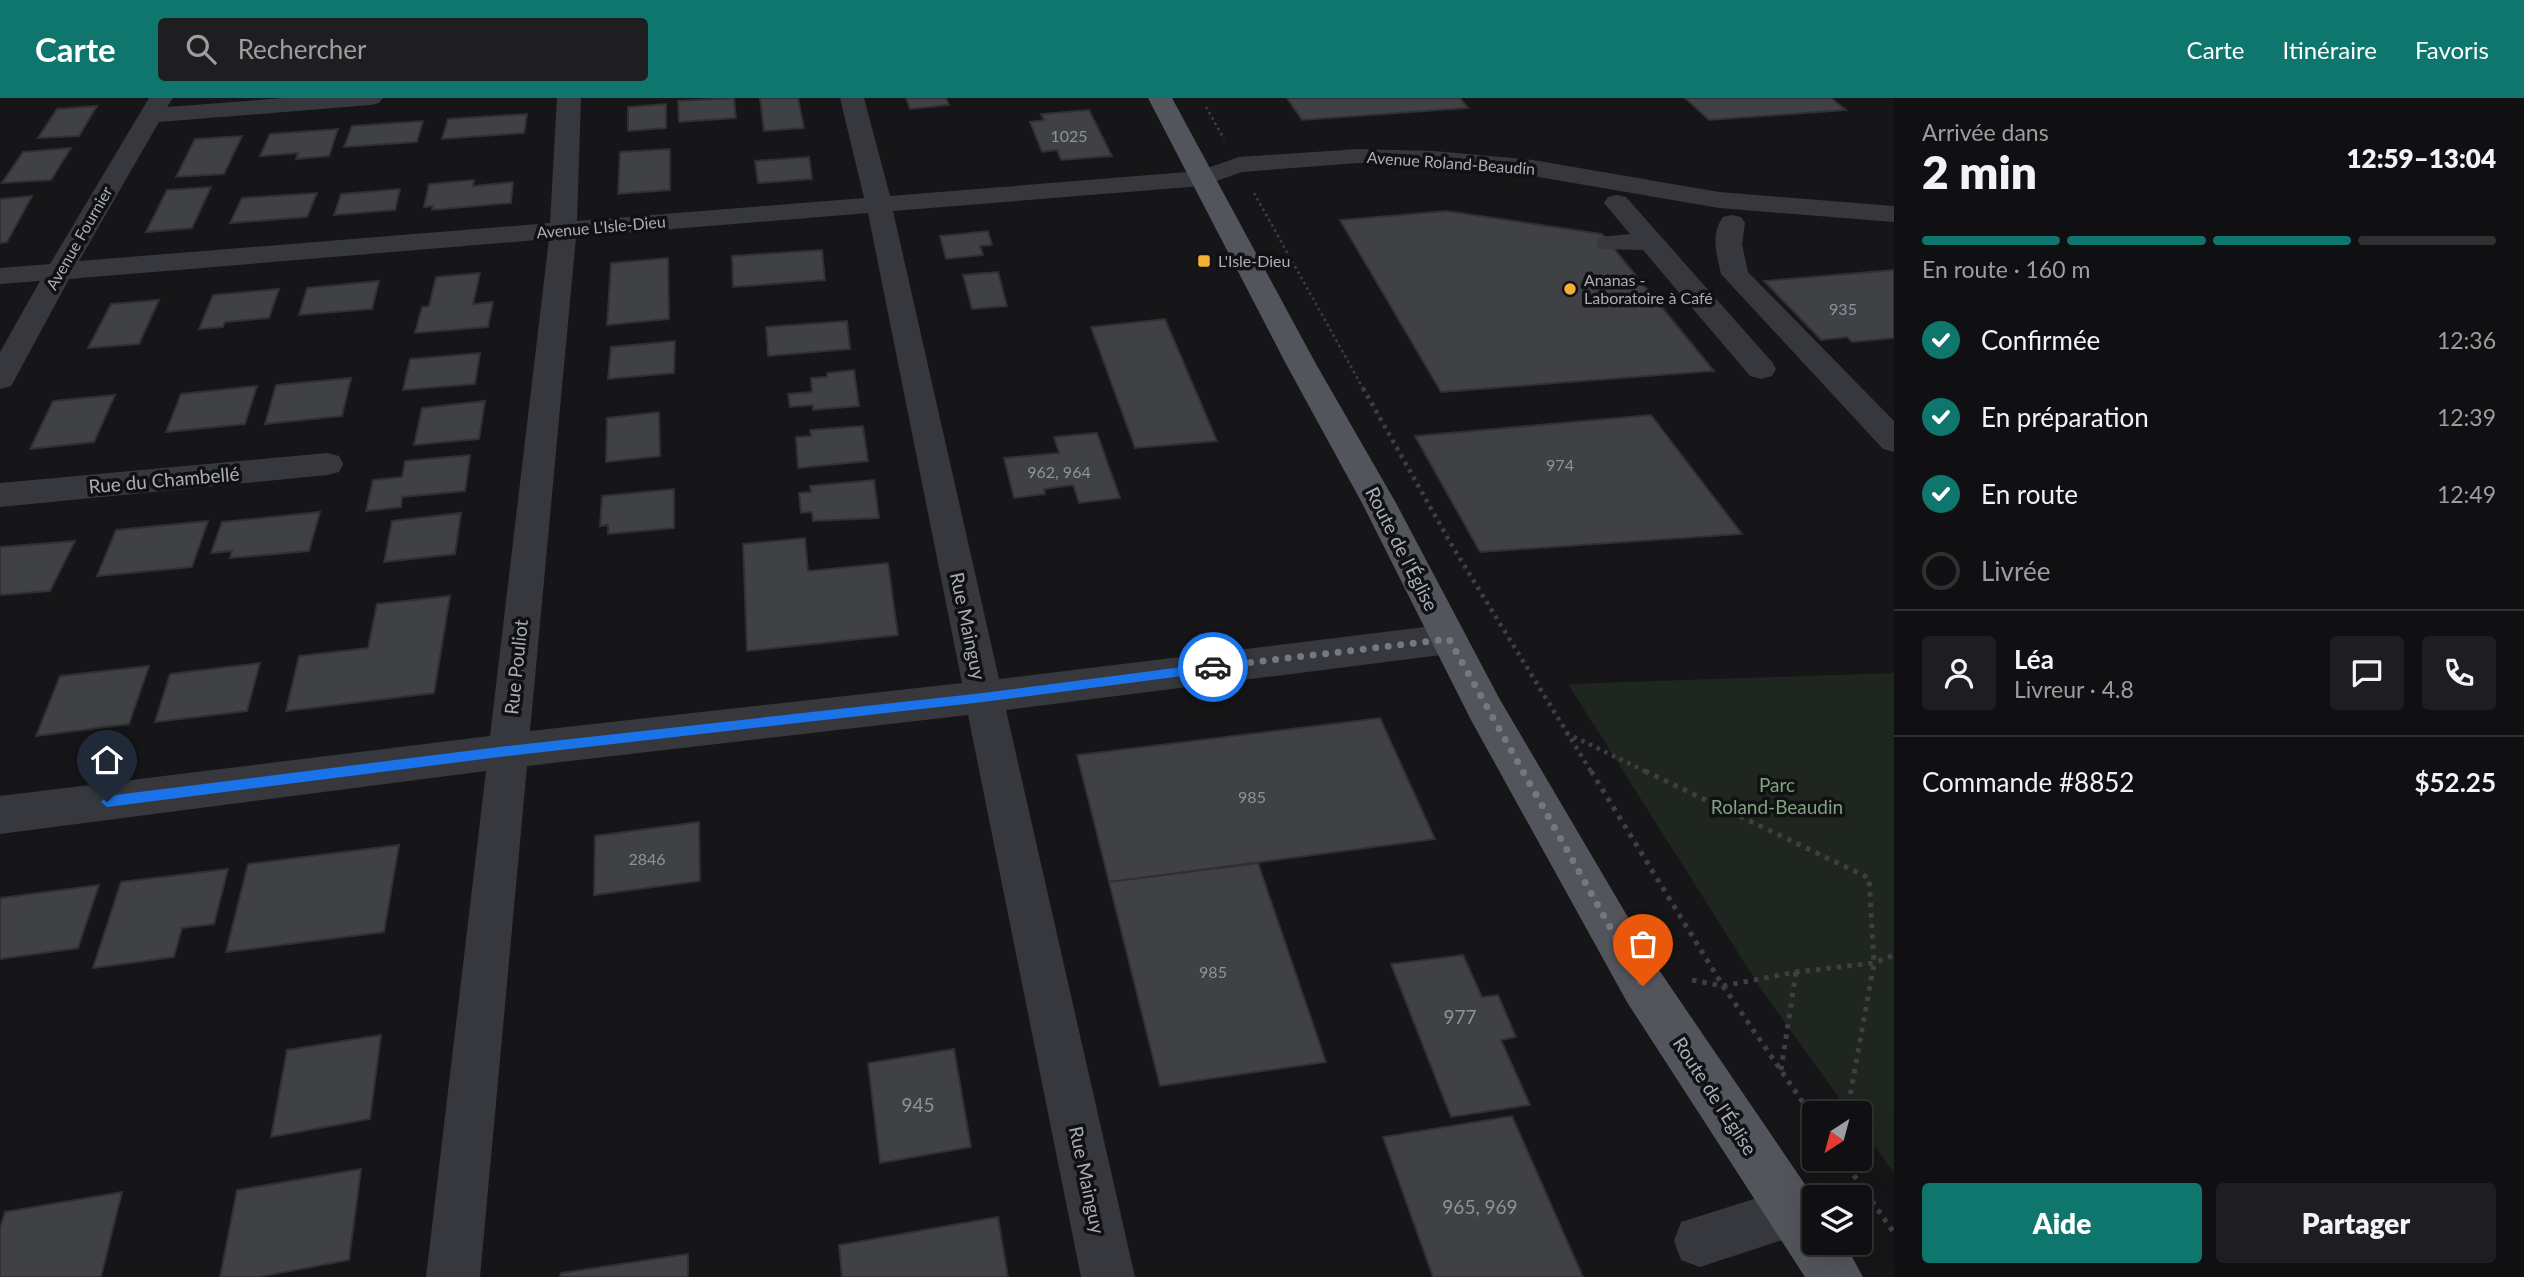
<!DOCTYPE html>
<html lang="fr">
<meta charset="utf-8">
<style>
body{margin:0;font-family:Lato,sans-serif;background:#1e1e20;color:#f1f3f6;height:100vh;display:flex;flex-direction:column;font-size:26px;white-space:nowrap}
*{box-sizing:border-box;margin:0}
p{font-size:23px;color:#9c9d9f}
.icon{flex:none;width:38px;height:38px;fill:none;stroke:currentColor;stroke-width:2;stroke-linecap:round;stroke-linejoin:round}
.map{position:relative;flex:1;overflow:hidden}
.side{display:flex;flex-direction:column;background:#101012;width:630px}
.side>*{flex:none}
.needle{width:46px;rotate:216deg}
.controls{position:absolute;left:1802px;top:1003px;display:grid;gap:14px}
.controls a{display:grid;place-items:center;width:70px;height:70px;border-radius:7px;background:#101012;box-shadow:0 7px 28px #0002,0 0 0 2px #303032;font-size:35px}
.pin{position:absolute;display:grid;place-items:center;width:60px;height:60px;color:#fff;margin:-72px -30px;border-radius:50% 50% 50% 0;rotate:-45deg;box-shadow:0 0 7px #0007}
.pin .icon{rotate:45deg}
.courier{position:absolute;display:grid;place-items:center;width:70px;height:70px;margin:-35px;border:5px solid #1a73e8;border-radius:50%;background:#fff;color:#222;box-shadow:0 2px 9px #0007}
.summary em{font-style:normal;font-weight:800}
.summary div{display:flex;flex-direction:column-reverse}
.summary{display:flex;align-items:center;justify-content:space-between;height:119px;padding:0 28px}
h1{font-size:46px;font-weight:800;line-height:52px}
.bar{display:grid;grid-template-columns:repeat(4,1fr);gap:10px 7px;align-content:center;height:84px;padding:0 28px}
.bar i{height:9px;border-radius:5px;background:#303032}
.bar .on{background:#0f766e}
.bar p{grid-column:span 4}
.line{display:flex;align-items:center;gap:18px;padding:0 28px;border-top:2px solid #303032}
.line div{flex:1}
.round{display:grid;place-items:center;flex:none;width:74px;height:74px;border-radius:7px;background:#1e1e20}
ol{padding:0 28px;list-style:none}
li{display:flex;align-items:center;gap:21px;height:77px}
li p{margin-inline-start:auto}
li .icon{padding:7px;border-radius:50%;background:#0f766e;color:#fff;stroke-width:4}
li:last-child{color:#9c9d9f}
li i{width:38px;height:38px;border:4px solid #303032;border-radius:50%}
.cta{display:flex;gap:14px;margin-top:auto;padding:14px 28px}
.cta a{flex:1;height:80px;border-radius:7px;background:#0f766e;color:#fff;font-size:28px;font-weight:800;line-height:80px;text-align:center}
.cta a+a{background:#1e1e20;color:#f1f3f6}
header{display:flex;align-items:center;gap:42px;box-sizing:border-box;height:98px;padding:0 35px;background:#0f766e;color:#fff}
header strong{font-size:33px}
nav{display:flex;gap:38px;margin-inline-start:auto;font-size:24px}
.search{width:490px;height:63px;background:#1e1e20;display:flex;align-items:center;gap:18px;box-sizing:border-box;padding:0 24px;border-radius:7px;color:#9c9d9f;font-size:26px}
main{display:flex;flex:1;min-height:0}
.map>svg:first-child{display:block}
</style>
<header>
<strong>Carte</strong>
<div class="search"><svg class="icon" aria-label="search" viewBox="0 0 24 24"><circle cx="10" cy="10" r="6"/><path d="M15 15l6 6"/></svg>Rechercher</div>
<nav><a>Carte</a><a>Itinéraire</a><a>Favoris</a></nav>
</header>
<main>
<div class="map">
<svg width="1894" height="1179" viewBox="0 0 1894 1179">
<rect width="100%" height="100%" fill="#161618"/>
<path fill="#1e261f" d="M1894 575V1075L1860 1029V1015H1850L1763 894 1568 586Z"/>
<path fill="#404145" stroke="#303034" stroke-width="2" d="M734 0 736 20 679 24 678 3Z
M760 0H798L804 30 764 33Z
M906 0H946L949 7 910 11Z
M1287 0H1460L1468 10 1302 22Z
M1685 0H1831L1846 12 1709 22Z
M666 6V30L628 33V9Z
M97 8 79 38 38 40 57 11Z
M1089 12 1112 58 1061 62 1057 52 1042 54 1030 24 1044 22 1041 16Z
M527 16 524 35 442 41 448 21Z
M423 23 417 44 344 49 352 28Z
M338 31 329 58 296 61 298 55 260 58 270 36Z
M242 38 224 76 176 79 195 41Z
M71 50 51 82 2 85 23 54Z
M670 51V92L618 96 620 54Z
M809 59 812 81 758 85 755 63Z
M474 82 473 88 513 84 511 105 432 112 433 108 424 109 429 86Z
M211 89 192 130 146 134 167 92Z
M400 91 395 112 334 117 341 96Z
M317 95 307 119 230 125 242 100Z
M32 98 7 144 0 145V101Z
M1447 113 1602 136 1714 273 1441 294 1340 122Z
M988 133 992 147 980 148 983 157 946 161 940 138Z
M822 152 825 182 733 189 732 158Z
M668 160 669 221 607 227 611 165Z
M1894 172V240L1852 244 1847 239 1821 242 1764 183Z
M998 174 1007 208 972 211 963 177Z
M480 175 473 206 493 204 488 229 415 235 422 209 429 208 436 179Z
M379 183 372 211 299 217 307 190Z
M279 191 269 220 225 224 223 229 199 231 213 197Z
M159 202 139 246 88 250 111 206Z
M1165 221 1217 343 1135 350 1091 229Z
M847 223 850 251 768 258 766 229Z
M675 243 674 275 608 281 611 249Z
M480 255 475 286 403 292 410 261Z
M854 272 859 308 813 312V307L790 309 788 296 812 294 811 280 827 279V275Z
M351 280 342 318 265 326 276 287Z
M257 288 245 326 166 334 181 296Z
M115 297 94 344 30 351 53 303Z
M485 303 479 341 414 347 422 310Z
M659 314 660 358 606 364 607 320Z
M1651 317 1742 436 1480 454 1415 338Z
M863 328 868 363 798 370 796 339 811 338 810 332Z
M1097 335 1120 400 1079 405 1073 387 1044 391 1045 396 1014 400 1004 360 1059 355 1054 339Z
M470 357 465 393 402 399 401 409 366 413 373 382 402 379 405 363Z
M874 382 879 420 813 423 812 414 801 415 799 395 811 394 810 388Z
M674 391V430L608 436V427L600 428 602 398Z
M320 414 309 453 230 460 232 453 211 455 222 424Z
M461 415 455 456 384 464 392 423Z
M208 423 192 469 97 478 116 432Z
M805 440 808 473 888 465 898 537 747 553 743 446Z
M75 443 50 493 0 497V449Z
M450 498 434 595 286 613 299 558 368 550 377 506Z
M260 565 247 613 155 624 170 576Z
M149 568 129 626 36 638 60 578Z
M1380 620 1435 741 1109 784 1077 657Z
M699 724 700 783 594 797 595 738Z
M399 747 384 834 226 854 248 766Z
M1258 765 1326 964 1160 988 1109 784Z
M228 771 214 826 182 830 174 859 93 870 121 784Z
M99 787 78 850 0 861V800Z
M1463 857 1482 899 1498 897 1516 939 1501 942 1530 1007 1451 1019 1391 866Z
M381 937 370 1021 271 1039 287 952Z
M954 951 971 1049 880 1065 868 965Z
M1512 1018 1583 1179H1433L1383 1039Z
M361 1071 349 1162 259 1179H220L237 1092Z
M122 1094 101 1179H0V1130L5 1114Z
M998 1119 1008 1179H842L839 1147Z
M688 1156V1179H560L561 1175Z"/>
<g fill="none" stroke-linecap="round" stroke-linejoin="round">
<path stroke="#3d3f44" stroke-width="2.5" stroke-dasharray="2.5 3.5" stroke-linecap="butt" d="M1206 9 1224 41
M1254 95 1364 292"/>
<path stroke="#3d3f44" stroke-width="4.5" stroke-dasharray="3.5 5" stroke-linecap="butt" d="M1363 290 1454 451 1592 675
M1566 635 1649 675"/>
<path stroke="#3d3f44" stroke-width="5" stroke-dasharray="4.5 6" stroke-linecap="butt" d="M1591 673 1723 888 1815 1022
M1645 673 1869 780 1874 865 1847 1015
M1692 882 1723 888 1796 874 1874 865 1894 857
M1781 972 1796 874
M1842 1060 1894 1135"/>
<path fill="#37383d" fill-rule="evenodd" d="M149 0H173L167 9 284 0H383L379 5 371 7 159 24 79 163 550 125 557 0H581L577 123 864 100 840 0H864L890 98 1199 73 1239 59 1358 51 1434 53 1533 62 1719 94 1894 108V124L1719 110 1533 78 1434 67 1358 65 1242 74 1202 88 893 113 999 581 1449 526 1462 531 1468 541 1462 551 1449 556 1006 612 1135 1179H1081L968 617 527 668 480 1179H426L486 673 0 736V698L490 638 549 141 69 181 15 281 11 288 0 291V254L40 183 0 186V170L50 166ZM868 115 962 585 530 633 576 139Z
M1617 97 1626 99 1772 264 1776 271 1772 278 1761 281 1750 278 1643 152 1600 151 1596 145 1600 139 1630 136 1604 105 1608 99Z
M1732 117 1741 119 1745 125 1742 146 1748 174 1894 323V354L1883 351 1721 176C1717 157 1710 137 1723 119Z
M327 355 339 358 343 366 339 374 327 377 0 409V385Z
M1792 1089 1810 1097C1816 1110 1816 1120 1810 1133L1700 1169 1681 1162 1674 1143 1681 1124Z"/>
<path fill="#53555c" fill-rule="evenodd" d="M1148 0H1172L1316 266 1396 405 1499 600 1659 872 1815 1101V1144H1844L1863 1179H1805L1627 904 1471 622 1362 405 1286 266Z"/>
</g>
<path fill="#1a73e8" d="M1213 565 1219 569 1213 574 983 604 507 658 107 709 101 704 107 698 507 648 983 595Z"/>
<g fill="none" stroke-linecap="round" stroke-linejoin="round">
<path stroke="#757880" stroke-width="7" stroke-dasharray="0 12.6" d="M1213 569 1449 541 1643 888"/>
</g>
<g fill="#f2b134" stroke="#111113" stroke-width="2.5">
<rect x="1197" y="156" width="14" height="14" rx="3.5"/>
<circle cx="1570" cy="191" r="7"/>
</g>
<g text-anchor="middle" stroke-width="7" stroke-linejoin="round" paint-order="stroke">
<g font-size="16" fill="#8e929b">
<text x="1069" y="44">1025</text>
<text x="1843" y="217">935</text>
<text x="1560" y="373">974</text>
<text x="1059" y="380">962, 964</text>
<text x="1252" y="705">985</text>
<text x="647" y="767">2846</text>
<text x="1213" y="880">985</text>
</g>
<g font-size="16" fill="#a8adb8" stroke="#111113">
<text transform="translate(1451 65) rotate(4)" y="6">Avenue Roland-Beaudin</text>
<text transform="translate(601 129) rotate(-5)" y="6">Avenue L'Isle-Dieu</text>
<text transform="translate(79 140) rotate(-60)" y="6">Avenue Fournier</text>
</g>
<g font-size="16" fill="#a8adb8" stroke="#111113" text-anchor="start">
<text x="1218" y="169">L'Isle-Dieu</text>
<text x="1584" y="188">Ananas -<tspan x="1584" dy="18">Laboratoire à Café</tspan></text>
</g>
<g font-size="19" fill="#a8adb8" stroke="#111113">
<text transform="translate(164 382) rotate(-5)" y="7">Rue du Chambellé</text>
<text transform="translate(1402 451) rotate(63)" y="7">Route de l'Église</text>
<text transform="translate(968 528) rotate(78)" y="7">Rue Mainguy</text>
<text transform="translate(516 569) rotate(-84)" y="7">Rue Pouliot</text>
<text transform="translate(1715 998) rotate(57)" y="7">Route de l'Église</text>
<text transform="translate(1087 1082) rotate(78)" y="7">Rue Mainguy</text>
</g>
<g font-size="19" fill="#7fa381" stroke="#111113">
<text x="1777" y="694">Parc<tspan x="1777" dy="22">Roland-Beaudin</tspan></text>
</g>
<g font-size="19" fill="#8e929b">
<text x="1460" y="926">977</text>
<text x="918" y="1014">945</text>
<text x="1480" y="1116">965, 969</text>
</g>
</g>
</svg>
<div class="controls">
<a><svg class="needle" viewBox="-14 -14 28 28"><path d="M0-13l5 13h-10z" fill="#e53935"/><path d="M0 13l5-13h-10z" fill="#9c9d9f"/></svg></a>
<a><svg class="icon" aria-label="layers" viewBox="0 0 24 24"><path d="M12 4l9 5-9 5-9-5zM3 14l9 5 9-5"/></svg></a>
</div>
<div class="pin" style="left:1643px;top:888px;background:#ea580c"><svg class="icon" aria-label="bag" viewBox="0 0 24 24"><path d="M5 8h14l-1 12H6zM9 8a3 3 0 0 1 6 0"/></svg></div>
<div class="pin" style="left:107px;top:704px;background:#1f2937"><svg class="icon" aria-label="home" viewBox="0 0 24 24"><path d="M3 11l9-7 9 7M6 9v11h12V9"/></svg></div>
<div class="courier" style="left:1213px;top:569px"><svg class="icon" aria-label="car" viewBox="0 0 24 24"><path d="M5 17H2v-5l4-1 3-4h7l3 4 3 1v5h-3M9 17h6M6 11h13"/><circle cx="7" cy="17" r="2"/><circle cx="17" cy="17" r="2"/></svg></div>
</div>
<section class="side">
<div class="summary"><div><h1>2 min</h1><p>Arrivée dans</p></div><em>12:59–13:04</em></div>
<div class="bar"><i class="on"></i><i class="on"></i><i class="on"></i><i></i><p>En route · 160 m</p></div>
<ol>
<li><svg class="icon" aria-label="check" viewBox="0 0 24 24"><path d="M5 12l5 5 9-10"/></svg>Confirmée<p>12:36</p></li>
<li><svg class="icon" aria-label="check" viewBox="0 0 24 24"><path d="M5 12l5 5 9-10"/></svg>En préparation<p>12:39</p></li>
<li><svg class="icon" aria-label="check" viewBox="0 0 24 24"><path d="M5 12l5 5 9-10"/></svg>En route<p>12:49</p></li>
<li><i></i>Livrée</li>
</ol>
<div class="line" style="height:126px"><a class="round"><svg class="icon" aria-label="person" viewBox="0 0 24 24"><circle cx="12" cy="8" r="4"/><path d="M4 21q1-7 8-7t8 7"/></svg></a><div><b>Léa</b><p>Livreur · 4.8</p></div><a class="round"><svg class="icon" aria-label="chat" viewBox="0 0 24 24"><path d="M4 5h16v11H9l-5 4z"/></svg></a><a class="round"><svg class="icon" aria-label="phone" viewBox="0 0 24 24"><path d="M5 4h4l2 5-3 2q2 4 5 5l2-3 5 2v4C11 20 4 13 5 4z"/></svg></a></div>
<div class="line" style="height:91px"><div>Commande #8852</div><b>$52.25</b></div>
<div class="cta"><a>Aide</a><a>Partager</a></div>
</section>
</main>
